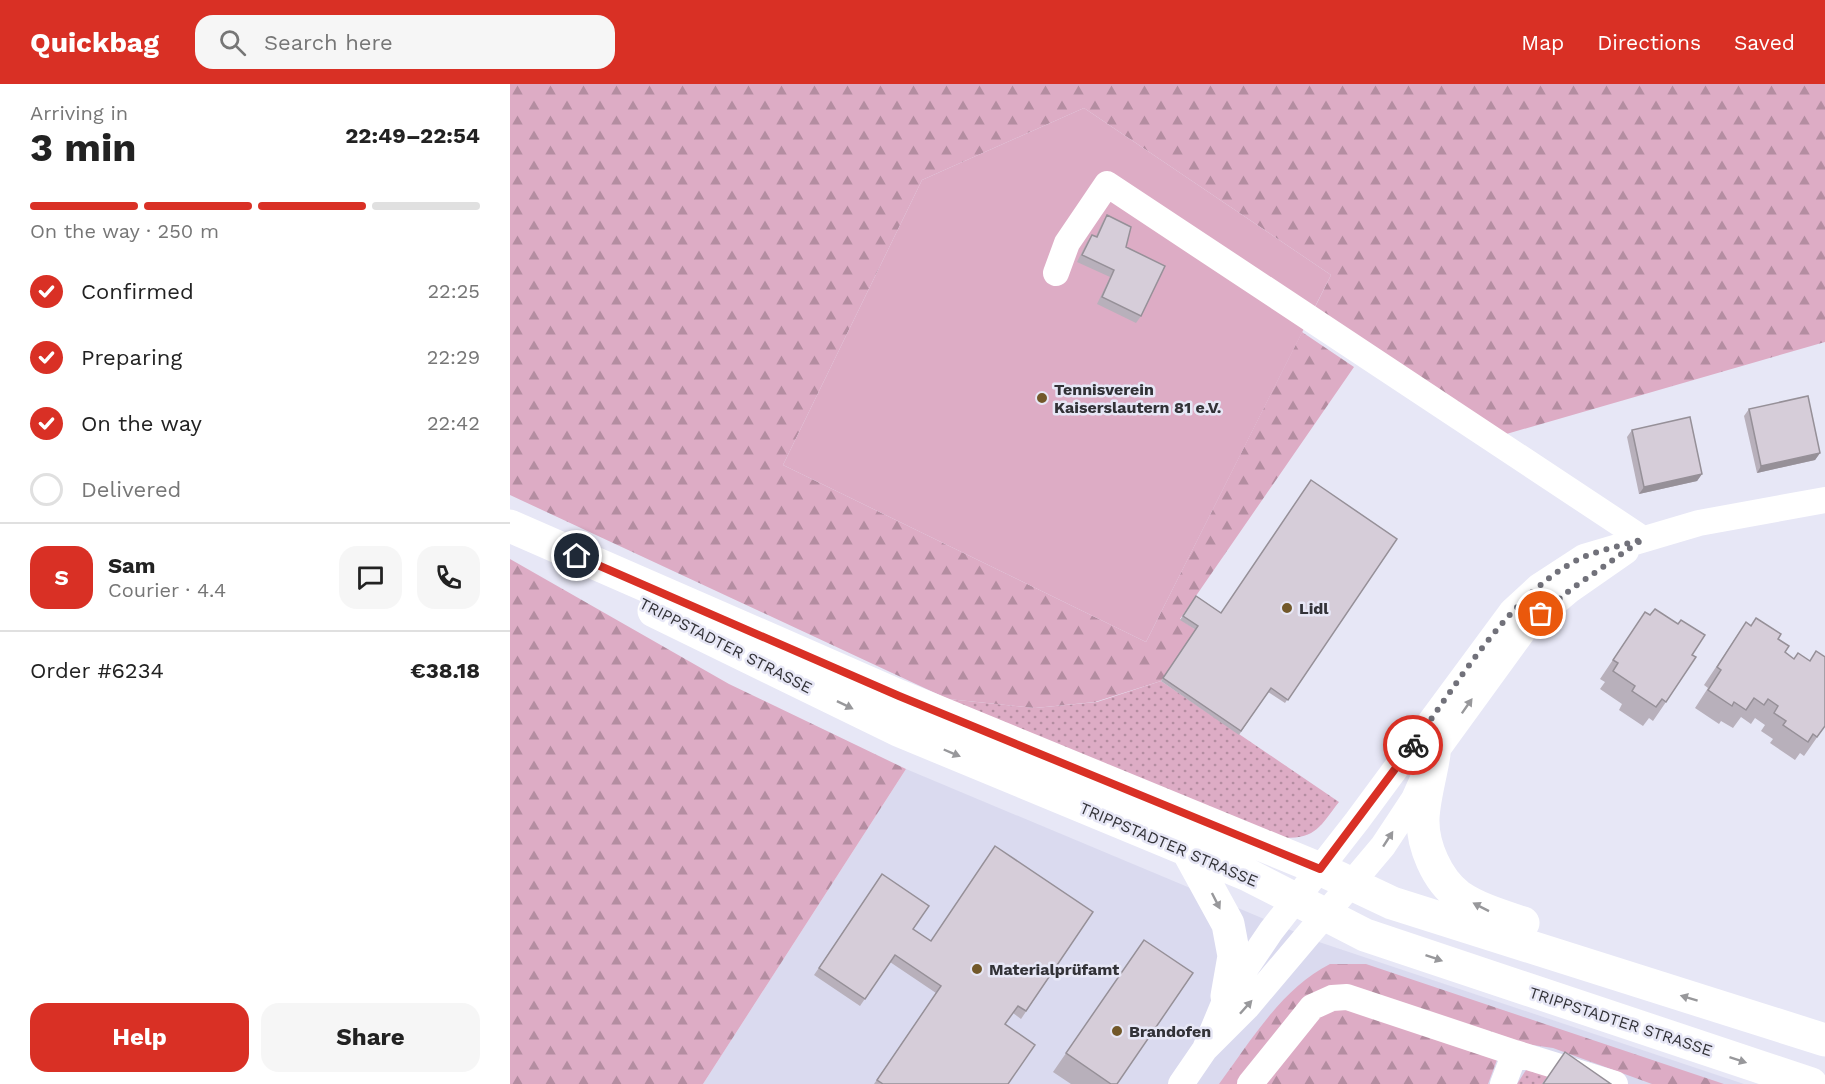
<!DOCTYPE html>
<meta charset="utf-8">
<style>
body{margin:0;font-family:"Work Sans",sans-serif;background:#f6f6f6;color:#222;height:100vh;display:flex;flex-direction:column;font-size:22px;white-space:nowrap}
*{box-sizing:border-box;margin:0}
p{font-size:20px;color:#767676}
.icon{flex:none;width:33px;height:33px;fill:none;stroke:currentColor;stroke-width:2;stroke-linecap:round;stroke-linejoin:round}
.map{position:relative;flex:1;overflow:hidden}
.side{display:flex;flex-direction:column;background:#fff;width:510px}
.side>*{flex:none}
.pin{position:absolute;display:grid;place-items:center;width:51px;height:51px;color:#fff;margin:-26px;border:3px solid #fff;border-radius:50%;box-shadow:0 2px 6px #0007}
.courier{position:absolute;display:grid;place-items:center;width:60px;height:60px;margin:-30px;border:4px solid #d93025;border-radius:50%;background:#fff;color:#222;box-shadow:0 2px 8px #0007}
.head em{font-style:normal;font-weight:700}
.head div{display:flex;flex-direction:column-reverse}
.head{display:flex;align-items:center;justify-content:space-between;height:102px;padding:0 30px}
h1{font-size:39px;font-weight:700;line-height:45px}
.bar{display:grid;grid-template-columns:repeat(4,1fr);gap:9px 6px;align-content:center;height:72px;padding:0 30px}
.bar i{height:8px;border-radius:4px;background:#e0e0e0}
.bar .current{background:#d93025}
.bar p{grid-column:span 4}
.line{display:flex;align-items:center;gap:15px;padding:0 30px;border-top:2px solid #e0e0e0}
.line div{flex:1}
.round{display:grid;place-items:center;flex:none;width:63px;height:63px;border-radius:18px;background:#f6f6f6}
ol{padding:0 30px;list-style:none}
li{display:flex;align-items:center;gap:18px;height:66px}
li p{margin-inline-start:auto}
li .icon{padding:6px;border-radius:50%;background:#d93025;color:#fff;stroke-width:4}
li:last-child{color:#767676}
li i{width:33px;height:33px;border:3px solid #e0e0e0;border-radius:50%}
.button{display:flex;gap:12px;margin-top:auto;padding:12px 30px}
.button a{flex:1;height:69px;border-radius:18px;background:#d93025;color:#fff;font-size:24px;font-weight:700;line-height:69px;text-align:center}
.button a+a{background:#f6f6f6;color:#222}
header{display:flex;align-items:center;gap:36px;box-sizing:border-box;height:84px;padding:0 30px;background:#d93025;color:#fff}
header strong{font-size:28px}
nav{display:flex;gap:33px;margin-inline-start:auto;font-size:21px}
.search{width:420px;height:54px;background:#f6f6f6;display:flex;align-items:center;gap:15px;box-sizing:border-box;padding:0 21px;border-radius:18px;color:#767676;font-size:22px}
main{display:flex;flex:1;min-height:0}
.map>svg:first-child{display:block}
</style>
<header>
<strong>Quickbag</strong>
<div class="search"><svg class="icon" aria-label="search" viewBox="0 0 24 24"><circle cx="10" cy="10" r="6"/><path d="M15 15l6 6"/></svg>Search here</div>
<nav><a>Map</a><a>Directions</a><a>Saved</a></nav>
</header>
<main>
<section class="side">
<div class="head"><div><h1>3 min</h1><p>Arriving in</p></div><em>22:49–22:54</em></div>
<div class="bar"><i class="current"></i><i class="current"></i><i class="current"></i><i></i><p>On the way · 250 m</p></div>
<ol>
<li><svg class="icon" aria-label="check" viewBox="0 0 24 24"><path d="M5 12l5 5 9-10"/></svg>Confirmed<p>22:25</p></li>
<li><svg class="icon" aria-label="check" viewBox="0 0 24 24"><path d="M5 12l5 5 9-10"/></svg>Preparing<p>22:29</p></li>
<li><svg class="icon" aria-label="check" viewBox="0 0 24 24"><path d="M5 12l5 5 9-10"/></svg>On the way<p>22:42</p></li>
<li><i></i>Delivered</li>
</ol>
<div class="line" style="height:108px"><b class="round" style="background:#d93025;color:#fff">S</b><div><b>Sam</b><p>Courier · 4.4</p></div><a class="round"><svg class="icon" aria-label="chat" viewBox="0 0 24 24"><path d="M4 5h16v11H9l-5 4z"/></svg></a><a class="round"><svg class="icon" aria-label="phone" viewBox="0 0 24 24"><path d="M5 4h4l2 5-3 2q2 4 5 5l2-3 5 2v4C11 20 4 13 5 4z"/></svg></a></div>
<div class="line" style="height:78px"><div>Order #6234</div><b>€38.18</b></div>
<div class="button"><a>Help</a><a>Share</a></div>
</section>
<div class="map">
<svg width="1315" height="1000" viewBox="0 0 1315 1000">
<defs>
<pattern id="grass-dots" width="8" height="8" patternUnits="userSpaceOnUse" patternTransform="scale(1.5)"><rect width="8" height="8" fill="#ddacc5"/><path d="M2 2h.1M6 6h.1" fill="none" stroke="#b48da1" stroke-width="1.8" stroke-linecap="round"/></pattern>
<pattern id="forest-firs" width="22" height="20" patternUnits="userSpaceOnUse" patternTransform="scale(1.5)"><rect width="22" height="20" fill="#ddacc5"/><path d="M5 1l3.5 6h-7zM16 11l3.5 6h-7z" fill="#b48da1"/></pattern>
</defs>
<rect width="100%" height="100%" fill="#e7e7f6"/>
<path fill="#dadaef" d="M396 685 809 858 1234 1000H193Z"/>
<path fill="url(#grass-dots)" d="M651 597 829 718C810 742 807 754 775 754L438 615 525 624 587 618Z
M1018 983 1042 986 1032 1000H1007Z"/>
<path fill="url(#forest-firs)" d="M0 0H1315V258L993 351 805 223 821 191 574 24 412 96 273 381 636 558 792 248 844 283 670 535 686 546 651 597 585 618 525 624 438 615 0 411Z
M0 475 219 600 396 685 193 1000H0Z
M820 880H856L1214 1000H1142L1043 964 994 957 978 1000H709C740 958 772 904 820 880Z"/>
<path fill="#ddacc5" d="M574 24 821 191 636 558 273 381 412 96Z"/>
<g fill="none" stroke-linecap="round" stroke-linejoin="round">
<path stroke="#fff" stroke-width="26" d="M546 189 557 159 597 100 1133 455
M695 965 717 912 761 847 847 737 1002 527 1028 503 1074 473 1189 439 1315 416
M671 1000 695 965 737 923 873 762 904 715 924 670 1017 542 1060 506 1116 467
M740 1000 802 923 822 914 837 913 1005 969
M993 1000 1005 969 1105 1000"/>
<path stroke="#fff" stroke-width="33" d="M0 442 389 612 810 785 882 819 1315 956
M144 527 388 646 738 791 855 851 1301 1000
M924 670C921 691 914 713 913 734 912 761 927 796 949 812 968 825 992 832 1013 839
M678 767 718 840 724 872 717 912"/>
</g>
<path fill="#b8b0bb" d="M597 131 616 163 631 232 626 239 587 220 600 193 567 178 577 158 582 151 586 152 592 139Z
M1239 325 1310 369 1305 376 1247 389 1234 332Z
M1122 346 1192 390 1187 397 1129 410 1117 353Z
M887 455 775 619 758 608 729 651 651 597 686 546 670 536 686 512 711 529Z
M1135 528 1182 571 1156 618 1143 637 1139 634 1133 642 1109 626 1112 620 1090 605 1095 598 1090 595Z
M1236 538 1268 555 1315 642 1294 672 1290 669 1285 676 1260 659 1263 655 1251 647 1255 641 1245 634 1241 640 1231 633 1223 644 1211 637 1209 640 1185 624 1198 604 1194 601Z
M372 790 403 845 421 857 583 828 511 935 503 929 495 940 498 1000H364L426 909 380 878 350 922 304 891Z
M634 856 607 1000H561L543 988Z"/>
<path fill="#969098" d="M1310 369 1305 376 1247 389 1251 382Z
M1192 390 1187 397 1129 410 1134 403Z"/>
<path fill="#d6cdd9" stroke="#969098" stroke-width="1.5" d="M597 131 621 143 616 163 655 182 631 232 592 213 604 186 572 171 582 151 587 153Z
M1298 312 1310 369 1251 382 1239 325Z
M1180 333 1192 390 1134 403 1122 346Z
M801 396 887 455 778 616 761 604 731 647 653 594 688 542 673 532 686 512 711 529Z
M1145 525 1168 540 1171 536 1195 551 1182 571 1186 573 1156 618 1152 615 1146 623 1122 607 1125 602 1103 587 1108 579 1103 576 1135 528 1140 531Z
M1246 534 1271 550 1268 555 1279 562 1275 568 1284 575 1288 569 1300 577 1306 567 1315 573V642L1307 653 1303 650 1298 658 1273 641 1276 637 1264 629 1268 622 1258 615 1254 621 1244 614 1236 626 1224 618 1222 622 1198 606 1211 586 1207 583 1236 538 1241 542Z
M485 762 583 828 516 927 508 922 495 940 525 961 498 1000H373L367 996 431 902 385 871 355 915 309 884 372 790 419 822 403 845 421 857Z
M634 856 683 889 607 1000H601L556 969Z
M1055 968 1101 1000H1033Z"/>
<defs><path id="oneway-solid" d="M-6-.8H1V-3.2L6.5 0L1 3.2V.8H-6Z" transform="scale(1.5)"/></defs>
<g fill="#98989b">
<use href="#oneway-solid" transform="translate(335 621) rotate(26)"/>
<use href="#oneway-solid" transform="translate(957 622) rotate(-55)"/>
<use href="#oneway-solid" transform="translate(442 669) rotate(23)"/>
<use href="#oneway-solid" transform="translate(878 755) rotate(-57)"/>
<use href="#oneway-solid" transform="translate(706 817) rotate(63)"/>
<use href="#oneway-solid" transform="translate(971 823) rotate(-153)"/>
<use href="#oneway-solid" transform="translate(924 874) rotate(19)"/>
<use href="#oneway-solid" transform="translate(1179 914) rotate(-163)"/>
<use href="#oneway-solid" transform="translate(736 923) rotate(-48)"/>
<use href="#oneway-solid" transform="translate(1228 976) rotate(18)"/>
</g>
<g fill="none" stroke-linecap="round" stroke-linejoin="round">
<path stroke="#71717a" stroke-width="6" stroke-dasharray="0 10.8" d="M903 661C947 600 1005 502 1076 472 1094 465 1114 461 1133 455L1060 506 1031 530"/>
<path stroke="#d93025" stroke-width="8" d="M67 472 389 612 810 785 903 661"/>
</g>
<g fill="#72582a" stroke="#e7e7f6" stroke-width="2">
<circle cx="532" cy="314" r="6"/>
<circle cx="777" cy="524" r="6"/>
<circle cx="467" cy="885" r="6"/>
<circle cx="607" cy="947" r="6"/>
</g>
<g text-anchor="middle" stroke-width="5" stroke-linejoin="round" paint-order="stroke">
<g font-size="16" font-weight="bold" fill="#323237" stroke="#e7e7f6" text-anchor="start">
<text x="544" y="311">Tennisverein<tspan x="544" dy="18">Kaiserslautern 81 e.V.</tspan></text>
<text x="789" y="530">Lidl</text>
<text x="479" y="891">Materialprüfamt</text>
<text x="619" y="953">Brandofen</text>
</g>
<g font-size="16" fill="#323237" stroke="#e7e7f6">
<text transform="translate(216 561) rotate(27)" y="6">TRIPPSTADTER STRASSE</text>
<text transform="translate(659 760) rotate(23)" y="6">TRIPPSTADTER STRASSE</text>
<text transform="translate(1111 937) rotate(18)" y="6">TRIPPSTADTER STRASSE</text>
</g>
</g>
</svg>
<div class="pin" style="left:1031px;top:530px;background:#ea580c"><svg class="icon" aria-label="bag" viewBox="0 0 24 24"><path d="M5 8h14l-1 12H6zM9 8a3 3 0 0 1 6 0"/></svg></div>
<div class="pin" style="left:67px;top:472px;background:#1f2937"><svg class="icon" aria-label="home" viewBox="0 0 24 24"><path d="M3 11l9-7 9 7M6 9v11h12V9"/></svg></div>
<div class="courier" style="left:903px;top:661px"><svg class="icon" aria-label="bike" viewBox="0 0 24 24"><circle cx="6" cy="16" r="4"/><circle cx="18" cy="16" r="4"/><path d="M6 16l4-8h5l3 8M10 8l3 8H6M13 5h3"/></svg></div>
</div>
</main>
